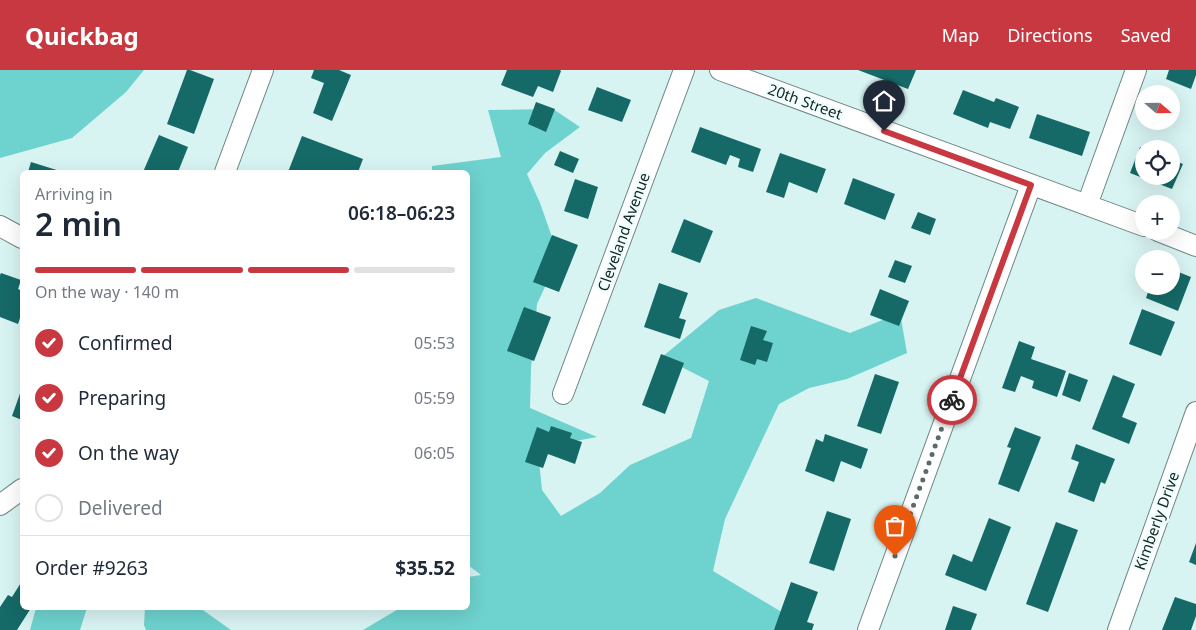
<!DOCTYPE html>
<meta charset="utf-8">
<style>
body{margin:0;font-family:"Noto Sans",sans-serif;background:#f6f6f7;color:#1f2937;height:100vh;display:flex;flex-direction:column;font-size:19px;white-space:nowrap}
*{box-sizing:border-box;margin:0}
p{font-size:16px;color:#747a83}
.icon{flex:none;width:28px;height:28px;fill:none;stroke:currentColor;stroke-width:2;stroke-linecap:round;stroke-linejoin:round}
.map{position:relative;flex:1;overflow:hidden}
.details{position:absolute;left:20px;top:100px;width:450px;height:440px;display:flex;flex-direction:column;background:#fff;border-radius:8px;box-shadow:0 5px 20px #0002}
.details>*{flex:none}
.needle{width:32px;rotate:110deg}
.fabs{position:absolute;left:1135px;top:15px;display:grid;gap:10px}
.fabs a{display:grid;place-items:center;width:45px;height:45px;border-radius:50%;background:#fff;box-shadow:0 5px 20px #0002;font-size:25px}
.pin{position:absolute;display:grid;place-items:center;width:42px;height:42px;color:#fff;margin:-51px -21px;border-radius:50% 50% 50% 0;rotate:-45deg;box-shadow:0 0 5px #0007}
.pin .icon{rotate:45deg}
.courier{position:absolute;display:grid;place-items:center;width:50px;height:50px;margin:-25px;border:4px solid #c83840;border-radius:50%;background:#fff;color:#222;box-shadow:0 1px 6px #0007}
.head em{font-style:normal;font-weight:600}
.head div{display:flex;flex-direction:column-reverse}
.head{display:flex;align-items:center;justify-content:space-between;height:85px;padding:0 15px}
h1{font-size:32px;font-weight:600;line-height:38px}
.bar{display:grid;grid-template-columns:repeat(4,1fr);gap:8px 5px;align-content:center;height:60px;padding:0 15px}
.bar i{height:6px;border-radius:4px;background:#e0e1e3}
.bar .on{background:#c83840}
.bar p{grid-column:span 4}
.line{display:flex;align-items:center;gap:12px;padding:0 15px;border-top:1px solid #e0e1e3}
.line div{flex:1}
ol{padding:0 15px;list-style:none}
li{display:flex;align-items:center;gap:15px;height:55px}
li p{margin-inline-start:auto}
li .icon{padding:5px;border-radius:50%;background:#c83840;color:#fff;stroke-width:4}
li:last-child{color:#747a83}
li i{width:28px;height:28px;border:2px solid #e0e1e3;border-radius:50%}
header{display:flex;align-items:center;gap:30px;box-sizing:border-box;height:70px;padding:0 25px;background:#c83840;color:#fff}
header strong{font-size:24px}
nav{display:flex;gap:28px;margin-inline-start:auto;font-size:18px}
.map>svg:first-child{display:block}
</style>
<header>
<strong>Quickbag</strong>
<nav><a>Map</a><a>Directions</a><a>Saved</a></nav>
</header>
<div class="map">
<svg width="1196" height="560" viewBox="0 0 1196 560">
<rect width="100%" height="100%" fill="#d7f3f2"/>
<path fill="#6ed2ce" d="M0 0H144L126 22 72 68 0 88Z
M553 39 580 57 545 83 527 104 540 133 559 187 537 234 531 298 530 338 597 367 570 372 538 381 542 420 561 446 600 423 630 395 691 368 709 311 662 287 719 240 756 228 850 263 900 243 907 283 847 309 809 318 779 334 725 449 713 501 795 550V560H363L400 538H468V507L481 505 468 495V102H432V96L501 87 488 40Z
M36 538H87L80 560H30Z
M145 538H200L231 560H146L144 555Z"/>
<path fill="#156967" d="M187 0H190L214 9 194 64 167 54Z
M314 0H339L351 5 332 51 313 43 324 13 311 8Z
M507 0H560L561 1 553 22 538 16 533 27 501 15Z
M858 0H916L908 19Z
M1169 0H1196V5L1191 19 1166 9Z
M597 17 631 30 622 52 588 40Z
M963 20 994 32 996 28 1019 37 1010 59 990 52 988 58 953 44Z
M536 32 555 39 546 62 528 54Z
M1037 44 1090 62 1082 86 1029 68Z
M700 57 761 79 753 102 738 97 740 89 730 85 726 95 691 82Z
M159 65 188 77 178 102H143Z
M302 66 363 89 358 102H288Z
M1140 77 1144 79V106H1171V89L1183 94 1172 119 1130 103Z
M560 81 579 89 573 103 554 95Z
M780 83 826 99 817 123 789 112 784 128 766 122Z
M31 92 63 102H28Z
M853 108 895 124 885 150 844 134Z
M575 109 598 117 588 149 564 141Z
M918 142 936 149 930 165 911 158Z
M684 149 713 161 700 193 671 182Z
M552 165 578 175 559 222 533 212Z
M895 190 912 196 905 213 888 207Z
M1171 199 1191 207 1178 241 1146 228 1150 216H1171Z
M1 203 21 210 18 219 22 221V242L18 254 0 247V205Z
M659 213 688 223 679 248 686 250 680 269 644 257Z
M880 219 909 231 899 256 870 245Z
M524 237 551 247 534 291 507 281Z
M1142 239 1175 252 1161 286 1129 274Z
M751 256 767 261 763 270 773 273 767 292 757 289 755 295 740 290Z
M1019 271 1035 277 1031 289 1066 301 1057 327 1032 318 1034 311 1021 306 1015 322 1002 318Z
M661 284 684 293 665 344 642 335Z
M1069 303 1088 310 1080 332 1062 325Z
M875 304 899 312 881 364 857 356Z
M1113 305 1135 314 1122 347 1137 353 1129 374 1092 359Z
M22 318V350L12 346Z
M551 356 572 363 570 368 582 372 575 394 548 384 543 398 525 392 537 357 549 362Z
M1015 357 1041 367 1019 422 998 414 1011 378 1007 377Z
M825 364 868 379 861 399 841 391 834 412 805 401 816 369 823 372Z
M1076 374 1115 389 1105 414 1101 412 1094 432 1068 422 1079 392 1071 389Z
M827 441 851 449 834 501 809 493Z
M989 448 1011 457 986 521 945 505 953 484 972 492Z
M1056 452 1078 460 1048 542 1026 534Z
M1196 473V495L1189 492Z
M22 511V538H31L17 560H0V537L8 525 12 527Z
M791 512 818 522 807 552 814 554 812 560H774Z
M1175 527 1196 534V546L1191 560H1162Z
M953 536 977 544 971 560H945Z"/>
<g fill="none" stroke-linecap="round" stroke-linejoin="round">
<defs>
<path id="street" d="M720 0 1144 156
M225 102 263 0
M1087 135 1136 0
M0 156 22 168
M1158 161 1196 176
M563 324 684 0
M0 435 22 419
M868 560 1031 115
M1118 560 1196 342"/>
</defs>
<use href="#street" stroke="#6e8786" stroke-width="22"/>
<use href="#street" stroke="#fff" stroke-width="20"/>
</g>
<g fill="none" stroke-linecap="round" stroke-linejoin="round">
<path stroke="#5a6a6a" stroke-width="5" stroke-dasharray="0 9" d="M895 486 952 330"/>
<path stroke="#c83840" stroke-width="6" d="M884 61 1031 115 952 330"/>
</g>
<g text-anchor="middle" stroke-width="5" stroke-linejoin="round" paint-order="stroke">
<g font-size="15" fill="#162120" stroke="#edfefd">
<text transform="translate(805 32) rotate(20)" y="5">20th Street</text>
<text transform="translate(624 162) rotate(-70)" y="5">Cleveland Avenue</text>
<text transform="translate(1157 451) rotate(-70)" y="5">Kimberly Drive</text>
</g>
</g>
</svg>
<div class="fabs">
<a><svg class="needle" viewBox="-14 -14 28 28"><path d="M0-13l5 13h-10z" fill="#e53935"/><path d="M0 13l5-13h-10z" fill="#747a83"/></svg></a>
<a><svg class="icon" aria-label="locate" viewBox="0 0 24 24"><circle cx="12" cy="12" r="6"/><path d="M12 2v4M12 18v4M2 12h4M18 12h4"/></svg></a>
<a>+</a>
<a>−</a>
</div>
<div class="pin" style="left:895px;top:486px;background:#ea580c"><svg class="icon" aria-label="bag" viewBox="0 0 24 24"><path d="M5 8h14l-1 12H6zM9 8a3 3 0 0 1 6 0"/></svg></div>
<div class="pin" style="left:884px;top:61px;background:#1f2937"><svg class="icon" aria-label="home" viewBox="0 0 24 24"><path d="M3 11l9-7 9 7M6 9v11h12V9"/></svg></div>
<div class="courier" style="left:952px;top:330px"><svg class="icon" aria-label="bike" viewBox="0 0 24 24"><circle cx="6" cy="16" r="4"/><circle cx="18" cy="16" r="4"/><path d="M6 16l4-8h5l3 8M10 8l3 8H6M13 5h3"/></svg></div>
<section class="details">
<div class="head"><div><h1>2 min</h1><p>Arriving in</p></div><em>06:18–06:23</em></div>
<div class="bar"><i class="on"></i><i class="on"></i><i class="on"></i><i></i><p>On the way · 140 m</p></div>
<ol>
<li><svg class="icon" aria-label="check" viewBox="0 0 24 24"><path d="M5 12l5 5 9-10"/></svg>Confirmed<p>05:53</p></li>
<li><svg class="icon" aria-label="check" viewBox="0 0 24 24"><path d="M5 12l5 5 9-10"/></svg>Preparing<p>05:59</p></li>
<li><svg class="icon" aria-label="check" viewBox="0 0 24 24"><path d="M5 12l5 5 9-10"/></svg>On the way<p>06:05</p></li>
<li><i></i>Delivered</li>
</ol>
<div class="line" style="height:65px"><div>Order #9263</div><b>$35.52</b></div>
</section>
</div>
